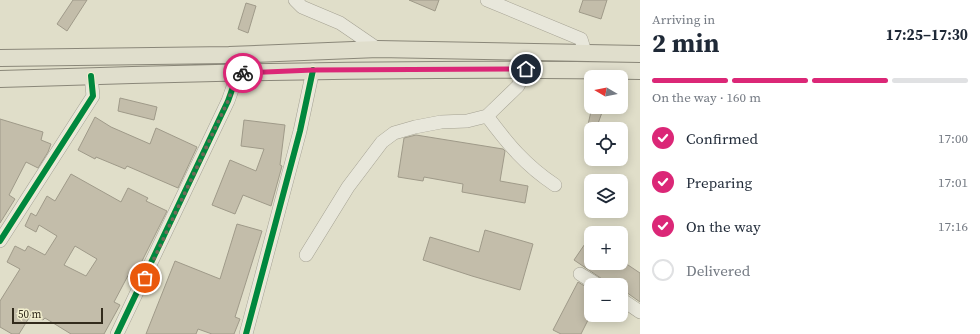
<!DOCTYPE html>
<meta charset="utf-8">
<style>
body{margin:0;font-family:"Source Serif 4",serif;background:#f6f6f7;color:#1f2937;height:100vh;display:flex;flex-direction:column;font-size:15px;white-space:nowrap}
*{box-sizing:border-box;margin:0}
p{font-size:13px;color:#747a83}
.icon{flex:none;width:22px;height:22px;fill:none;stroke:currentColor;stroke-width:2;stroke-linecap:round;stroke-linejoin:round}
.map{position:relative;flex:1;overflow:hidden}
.sheet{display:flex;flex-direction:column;background:#fff;width:340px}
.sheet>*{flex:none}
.needle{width:26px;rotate:280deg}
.buttons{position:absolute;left:584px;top:70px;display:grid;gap:8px}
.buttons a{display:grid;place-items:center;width:44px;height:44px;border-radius:8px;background:#fff;box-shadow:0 2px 10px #0003;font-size:20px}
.scale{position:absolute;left:12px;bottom:10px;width:91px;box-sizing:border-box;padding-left:4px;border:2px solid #322b1c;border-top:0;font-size:11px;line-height:14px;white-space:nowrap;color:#322b1c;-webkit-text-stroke:3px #f2efce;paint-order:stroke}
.pin{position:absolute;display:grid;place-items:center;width:34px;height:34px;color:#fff;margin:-17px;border:2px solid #fff;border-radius:50%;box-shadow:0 1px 4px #0007}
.courier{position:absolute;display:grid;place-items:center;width:40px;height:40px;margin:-20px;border:3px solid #db2777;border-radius:50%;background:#fff;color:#222;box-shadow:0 1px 5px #0007}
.overview em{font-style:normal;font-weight:700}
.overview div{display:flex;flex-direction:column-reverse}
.overview{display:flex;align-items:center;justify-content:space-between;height:68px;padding:0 12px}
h1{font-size:26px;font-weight:700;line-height:30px}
.bar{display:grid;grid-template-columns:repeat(4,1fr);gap:6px 4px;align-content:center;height:48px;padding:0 12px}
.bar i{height:5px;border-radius:3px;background:#e0e1e3}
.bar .selected{background:#db2777}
.bar p{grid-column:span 4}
ol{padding:0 12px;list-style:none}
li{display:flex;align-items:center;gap:12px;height:44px}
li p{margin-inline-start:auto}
li .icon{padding:4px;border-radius:50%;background:#db2777;color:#fff;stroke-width:4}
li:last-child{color:#747a83}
li i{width:22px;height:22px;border:2px solid #e0e1e3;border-radius:50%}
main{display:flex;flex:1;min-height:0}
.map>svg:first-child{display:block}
</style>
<main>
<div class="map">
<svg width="640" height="334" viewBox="0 0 640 334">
<rect width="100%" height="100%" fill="#e0dec9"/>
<path fill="#c3bdaa" stroke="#9f9a89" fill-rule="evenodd" d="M73 0H87L67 31 57 24Z
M409 0H439L435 11Z
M583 0H607L601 19 579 12Z
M246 3 256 6 248 33 238 29Z
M120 98 157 107 154 120 118 111Z
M592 107H604L596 129H587Z
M95 117 111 127 150 144 156 128 197 147 178 188 127 166 125 169 96 157 95 159 78 150Z
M0 119 43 132 41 140 51 144 48 152 38 168 26 162 9 195 15 199 0 223Z
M244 120 285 125 280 165 282 166 271 206 243 195 235 214 212 205 230 160 256 171 264 149 241 146Z
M416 135 503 149 505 151 500 181 528 186 525 203 462 192 463 184 424 177 423 181 398 177 404 138Z
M71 174 121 202 128 188 148 198 146 201 167 211 137 271 132 268 114 302 120 305 104 334H71L45 318 43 320 32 313 19 334H12L0 327V301L20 269 7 262 15 246 25 251 28 246 45 255 57 236 39 225 36 232 25 226 31 213 36 216 47 196 55 201ZM75 246 97 259 86 276 64 265Z
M237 224 262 231 235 317 240 319 234 334H212L198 329 196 334H146L175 261 220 279Z
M485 230 533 244 520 290 472 276 423 260 430 237 479 252Z
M591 235V263H625L640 273V302L626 292 621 291V285H611L574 260Z
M578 282 591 290V314L581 334H561L553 330Z"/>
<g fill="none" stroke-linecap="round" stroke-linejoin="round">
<defs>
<path id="minor" d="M295 0 302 7 340 23 378 49
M487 0 581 39 585 52
M487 116C508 144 525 165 555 185
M0 241 93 96 91 76
M306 255 348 187 382 142 394 133 415 127 441 122 467 121 487 116 518 86 526 69
M580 274 598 285
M621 299 640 312
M117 334 228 101 238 73
M246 334 300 131 313 70"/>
<path id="major" d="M0 58 229 55 378 49 640 54
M0 79C213 72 427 67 640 71"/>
</defs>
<use href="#minor" stroke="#a5a293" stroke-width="14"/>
<use href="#major" stroke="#8a8779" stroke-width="18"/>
<use href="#minor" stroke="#e8e7db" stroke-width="13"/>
<use href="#major" stroke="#e0decc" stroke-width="16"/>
<defs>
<path id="cycleway" d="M0 241 93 96 91 76
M117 334 228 101 238 73
M246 334 300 131 313 70"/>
</defs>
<use href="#cycleway" stroke="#f2efce" stroke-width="8"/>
<use href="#cycleway" stroke="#00873e" stroke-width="6"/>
</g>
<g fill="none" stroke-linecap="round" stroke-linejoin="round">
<path stroke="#6f6a59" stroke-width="4" stroke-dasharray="0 7.2" d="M145 278 228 101 238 73H243"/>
<path stroke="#db2777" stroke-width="5" d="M243 73 313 70 526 69"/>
</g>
</svg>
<div class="buttons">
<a><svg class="needle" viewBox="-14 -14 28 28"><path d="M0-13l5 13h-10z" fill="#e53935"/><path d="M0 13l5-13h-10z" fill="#747a83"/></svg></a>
<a><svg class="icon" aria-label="locate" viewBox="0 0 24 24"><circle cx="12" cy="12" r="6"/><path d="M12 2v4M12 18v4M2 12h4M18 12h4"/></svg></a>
<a><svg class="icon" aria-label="layers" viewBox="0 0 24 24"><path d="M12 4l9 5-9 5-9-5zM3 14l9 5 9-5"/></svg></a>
<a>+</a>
<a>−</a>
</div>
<div class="scale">50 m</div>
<div class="pin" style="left:145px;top:278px;background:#ea580c"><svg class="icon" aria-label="bag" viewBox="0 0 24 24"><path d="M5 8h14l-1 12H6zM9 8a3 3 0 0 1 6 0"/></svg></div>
<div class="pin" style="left:526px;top:69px;background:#1f2937"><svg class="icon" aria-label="home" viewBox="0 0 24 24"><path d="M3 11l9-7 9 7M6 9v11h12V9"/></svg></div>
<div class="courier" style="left:243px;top:73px"><svg class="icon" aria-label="bike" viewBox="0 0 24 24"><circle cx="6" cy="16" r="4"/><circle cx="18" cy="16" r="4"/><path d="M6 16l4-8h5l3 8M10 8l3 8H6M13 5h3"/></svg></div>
</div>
<section class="sheet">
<div class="overview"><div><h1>2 min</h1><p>Arriving in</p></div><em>17:25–17:30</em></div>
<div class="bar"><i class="selected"></i><i class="selected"></i><i class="selected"></i><i></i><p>On the way · 160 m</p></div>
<ol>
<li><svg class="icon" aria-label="check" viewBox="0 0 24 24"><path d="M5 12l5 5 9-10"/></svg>Confirmed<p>17:00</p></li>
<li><svg class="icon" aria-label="check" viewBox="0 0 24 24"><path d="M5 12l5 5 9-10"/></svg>Preparing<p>17:01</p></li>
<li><svg class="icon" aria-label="check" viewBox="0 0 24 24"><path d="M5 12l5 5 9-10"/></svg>On the way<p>17:16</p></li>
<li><i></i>Delivered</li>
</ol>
</section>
</main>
